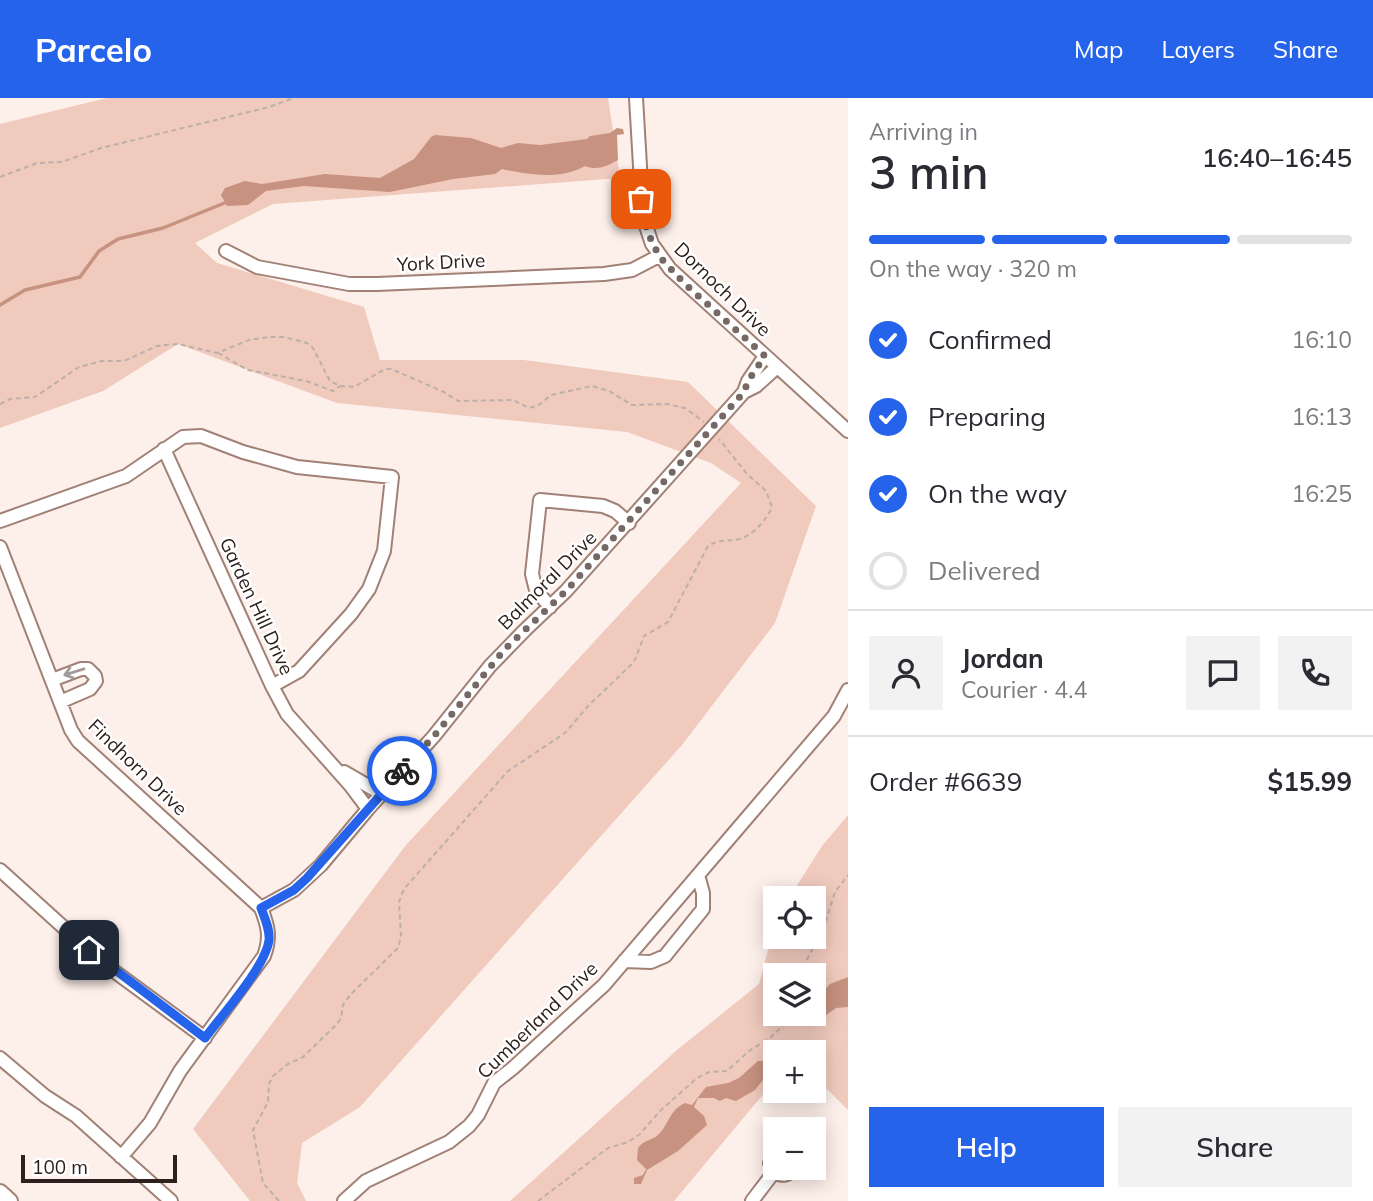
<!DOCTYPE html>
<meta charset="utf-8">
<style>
body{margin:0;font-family:Mulish,sans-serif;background:#f2f2f3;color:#2b2b33;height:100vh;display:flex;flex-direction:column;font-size:26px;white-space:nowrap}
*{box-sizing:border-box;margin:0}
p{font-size:23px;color:#7c7c81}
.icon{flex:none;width:38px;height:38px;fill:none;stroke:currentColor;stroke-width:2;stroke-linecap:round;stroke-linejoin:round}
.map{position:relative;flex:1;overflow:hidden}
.side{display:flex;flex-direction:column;background:#fff;width:525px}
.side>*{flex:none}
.controls{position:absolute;left:763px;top:788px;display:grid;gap:14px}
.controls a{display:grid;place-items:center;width:63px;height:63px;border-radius:0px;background:#fff;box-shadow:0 4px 18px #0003;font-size:35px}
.scale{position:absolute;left:21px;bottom:18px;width:156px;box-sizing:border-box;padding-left:7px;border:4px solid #2d201c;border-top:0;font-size:19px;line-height:24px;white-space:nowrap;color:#2d201c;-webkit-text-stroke:5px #fff;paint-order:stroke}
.pin{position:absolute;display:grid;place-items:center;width:60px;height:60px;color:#fff;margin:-30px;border-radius:14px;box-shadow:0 4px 10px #0006}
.courier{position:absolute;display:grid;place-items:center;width:70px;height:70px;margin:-35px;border:5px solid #2563eb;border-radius:50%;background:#fff;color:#222;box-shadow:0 2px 9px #0007}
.headline em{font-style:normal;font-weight:600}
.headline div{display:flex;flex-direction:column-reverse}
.headline{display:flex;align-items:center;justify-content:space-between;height:119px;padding:0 21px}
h1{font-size:46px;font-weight:600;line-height:52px}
.bar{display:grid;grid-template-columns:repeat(4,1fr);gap:10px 7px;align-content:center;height:84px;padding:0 21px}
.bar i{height:9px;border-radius:5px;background:#e1e1e2}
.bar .active{background:#2563eb}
.bar p{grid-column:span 4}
.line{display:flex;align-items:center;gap:18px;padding:0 21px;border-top:2px solid #e1e1e2}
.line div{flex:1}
.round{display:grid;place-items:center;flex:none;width:74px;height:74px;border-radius:0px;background:#f2f2f3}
ol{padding:0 21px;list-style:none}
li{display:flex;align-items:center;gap:21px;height:77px}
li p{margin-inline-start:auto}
li .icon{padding:7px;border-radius:50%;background:#2563eb;color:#fff;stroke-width:4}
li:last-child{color:#7c7c81}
li i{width:38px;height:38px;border:4px solid #e1e1e2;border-radius:50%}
.action{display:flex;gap:14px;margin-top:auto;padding:14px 21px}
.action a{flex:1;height:80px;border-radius:0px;background:#2563eb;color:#fff;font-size:28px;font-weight:600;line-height:80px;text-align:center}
.action a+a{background:#f2f2f3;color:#2b2b33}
header{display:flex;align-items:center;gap:42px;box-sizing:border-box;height:98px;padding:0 35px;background:#2563eb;color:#fff}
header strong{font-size:33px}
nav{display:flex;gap:38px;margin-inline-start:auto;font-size:24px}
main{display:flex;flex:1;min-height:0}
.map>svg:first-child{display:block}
</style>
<header>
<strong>Parcelo</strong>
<nav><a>Map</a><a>Layers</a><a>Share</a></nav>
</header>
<main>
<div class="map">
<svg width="848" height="1103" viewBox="0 0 848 1103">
<rect width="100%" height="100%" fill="#fdefea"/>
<path fill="#f0cabd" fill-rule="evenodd" d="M107 0H608L620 80 273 106 195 145 217 165 364 209 380 262H524L688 284 816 408 775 525 682 647 360 1009 302 1045 297 1085 306 1103H250L193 1031 406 747 741 385 711 365 627 334 337 305 178 246 103 293 0 330V26Z
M848 717V1012L814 978V954H775V982L674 1103H510L677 952 759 886 775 826V838H814V800H789L822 748ZM775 877H814V915H775Z"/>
<path fill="#c7927f" d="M617 30 623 31 624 36 617 37 618 62C607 68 597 73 585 68 561 82 528 77 502 71L495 76 453 81 390 94 304 88 266 93 248 107 227 108 221 97 225 90 245 83 262 86 325 76 380 80 414 61 431 39 435 37 471 40 501 50 518 45 540 47 587 41 590 38 610 35Z
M848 879V909L836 910 822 920H816L812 915H814V903L830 886Z
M758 963H763L771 972 755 992 736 1003 726 1000 720 1003 714 1000H698L694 1009 704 1018 707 1027 678 1053 647 1072 641 1086H634V1080L643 1077 646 1071 637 1062 638 1050C645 1041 651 1043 658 1037 669 1027 669 1012 685 1005L692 1007 706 989 728 985 739 980Z"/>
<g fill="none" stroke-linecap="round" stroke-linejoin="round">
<path stroke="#c7927f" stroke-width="3.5" d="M0 207 25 192 80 179 99 153 118 141 163 130 227 104"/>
<defs>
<path id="minor" d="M636 0 643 119 652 146 670 171 848 333
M226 153 257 169 349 186H377L604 176 632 172 659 158
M744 294 748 283 765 258
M164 351 272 588 287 616 350 687 368 711
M0 423 126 378 183 339 201 338 243 354 297 369 392 379 384 453 369 491 351 516 299 573 272 588
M0 449 71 632 78 643 261 810
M550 509 536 492 532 476 540 402 603 408 615 413 629 425
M52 582 81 571H88L95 578 96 583 90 591 60 604
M344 674 382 696
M0 772 103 865 205 940
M624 863 651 864 665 858 703 811V795L698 777
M0 960 45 998 76 1018 171 1103
M775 1054 770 1065 774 1074C782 1079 790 1077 795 1069
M121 1059 150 1025 180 973 264 858C271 839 268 828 261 810L294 792 321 767 368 711 434 638 490 568 525 532 566 493 744 294 756 288 777 269
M344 1103 366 1083 449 1044 469 1028 478 1017 494 985 513 970 604 887 834 618 848 592
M752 1103 774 1074"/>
<path id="tertiary" d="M0 1094 10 1103"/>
</defs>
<use href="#minor" stroke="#a18176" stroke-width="16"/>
<use href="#tertiary" stroke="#a18176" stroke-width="18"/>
<path stroke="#bdafaa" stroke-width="2" stroke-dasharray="5 3.5" stroke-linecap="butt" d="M0 79 37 65 62 64 101 50 269 9 294 0
M218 255 248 272 306 283 333 293 340 288
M0 306 10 301 35 299 79 269 102 263H124L157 248 178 246 217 255 249 242 268 239H284L307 245 313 250 330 283 340 288 354 289 385 271H391L444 294 458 303 513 302 529 310 539 307 551 297 592 288 609 293 632 307 667 306 685 310 704 324
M799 877 824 829 835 794 848 777
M279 1103 263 1085 253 1032 268 1004 269 986 273 978 288 966 303 959 337 926 341 920 343 907 351 896 398 850 401 839 399 804 404 791 508 673 565 635 588 608 634 564 644 538 668 524 708 448C718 442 724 443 735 442 751 440 767 422 772 409L766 393 747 376 719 341
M538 1103 608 1050 628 1044 640 1036 660 1013 697 980 709 974 727 973 749 953 771 939 792 919V915"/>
<use href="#minor" stroke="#fff" stroke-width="12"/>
<use href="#tertiary" stroke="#fff" stroke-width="14"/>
</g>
<defs><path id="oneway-shaft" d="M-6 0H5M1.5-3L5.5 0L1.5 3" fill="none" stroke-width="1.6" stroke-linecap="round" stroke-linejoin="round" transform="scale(1.75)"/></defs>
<use stroke="#a09b99" href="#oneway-shaft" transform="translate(74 574) rotate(163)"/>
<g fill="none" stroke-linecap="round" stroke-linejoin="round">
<path stroke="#766864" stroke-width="7" stroke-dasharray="0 12.6" d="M402 673 434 638 505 551 566 493 744 294 748 283 765 258 685 186 659 158 647 133 641 101"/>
<path stroke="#2563eb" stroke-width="9" d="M89 852 205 940C222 917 266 868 269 842 270 831 265 821 261 810L294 792 307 780 402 673"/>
</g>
<g text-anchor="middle" stroke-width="5" stroke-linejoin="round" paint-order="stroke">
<g font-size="19" fill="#2d201c" stroke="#fff">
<text transform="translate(441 164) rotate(-3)" y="7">York Drive</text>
<text transform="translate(723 191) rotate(44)" y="7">Dornoch Drive</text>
<text transform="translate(547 482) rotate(-45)" y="7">Balmoral Drive</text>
<text transform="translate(257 508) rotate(65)" y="7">Garden Hill Drive</text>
<text transform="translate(138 669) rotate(44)" y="7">Findhorn Drive</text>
<text transform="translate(537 922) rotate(-44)" y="7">Cumberland Drive</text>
</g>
</g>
</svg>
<div class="controls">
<a><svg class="icon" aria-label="locate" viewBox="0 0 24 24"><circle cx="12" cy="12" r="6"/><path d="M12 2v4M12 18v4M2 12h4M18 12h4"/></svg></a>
<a><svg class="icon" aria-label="layers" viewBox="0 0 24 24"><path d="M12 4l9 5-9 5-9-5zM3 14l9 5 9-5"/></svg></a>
<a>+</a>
<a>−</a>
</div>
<div class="scale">100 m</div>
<div class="pin" style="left:641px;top:101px;background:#ea580c"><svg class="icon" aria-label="bag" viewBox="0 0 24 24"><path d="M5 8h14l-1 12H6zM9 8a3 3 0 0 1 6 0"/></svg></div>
<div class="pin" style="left:89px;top:852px;background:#1f2937"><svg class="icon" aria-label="home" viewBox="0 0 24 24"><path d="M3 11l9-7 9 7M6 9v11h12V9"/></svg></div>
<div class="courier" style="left:402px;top:673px"><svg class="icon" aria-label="bike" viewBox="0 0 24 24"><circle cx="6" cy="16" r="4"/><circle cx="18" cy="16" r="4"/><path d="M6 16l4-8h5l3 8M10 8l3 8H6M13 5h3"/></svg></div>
</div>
<section class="side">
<div class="headline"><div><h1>3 min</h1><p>Arriving in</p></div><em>16:40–16:45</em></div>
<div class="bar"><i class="active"></i><i class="active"></i><i class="active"></i><i></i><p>On the way · 320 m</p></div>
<ol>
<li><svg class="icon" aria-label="check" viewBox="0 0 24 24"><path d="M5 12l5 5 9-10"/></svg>Confirmed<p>16:10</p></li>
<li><svg class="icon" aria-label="check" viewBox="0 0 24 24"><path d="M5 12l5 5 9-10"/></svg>Preparing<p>16:13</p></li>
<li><svg class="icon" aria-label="check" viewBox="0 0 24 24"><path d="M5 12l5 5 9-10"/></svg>On the way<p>16:25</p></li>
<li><i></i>Delivered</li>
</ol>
<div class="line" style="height:126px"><a class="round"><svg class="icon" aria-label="person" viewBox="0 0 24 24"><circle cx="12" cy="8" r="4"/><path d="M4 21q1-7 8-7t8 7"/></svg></a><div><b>Jordan</b><p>Courier · 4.4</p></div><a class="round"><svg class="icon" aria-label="chat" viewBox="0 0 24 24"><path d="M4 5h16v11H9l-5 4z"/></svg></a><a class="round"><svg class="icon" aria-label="phone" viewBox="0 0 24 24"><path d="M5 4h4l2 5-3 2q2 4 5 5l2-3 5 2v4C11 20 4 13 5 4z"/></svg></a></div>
<div class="line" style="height:91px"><div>Order #6639</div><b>$15.99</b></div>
<div class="action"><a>Help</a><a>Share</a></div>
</section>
</main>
